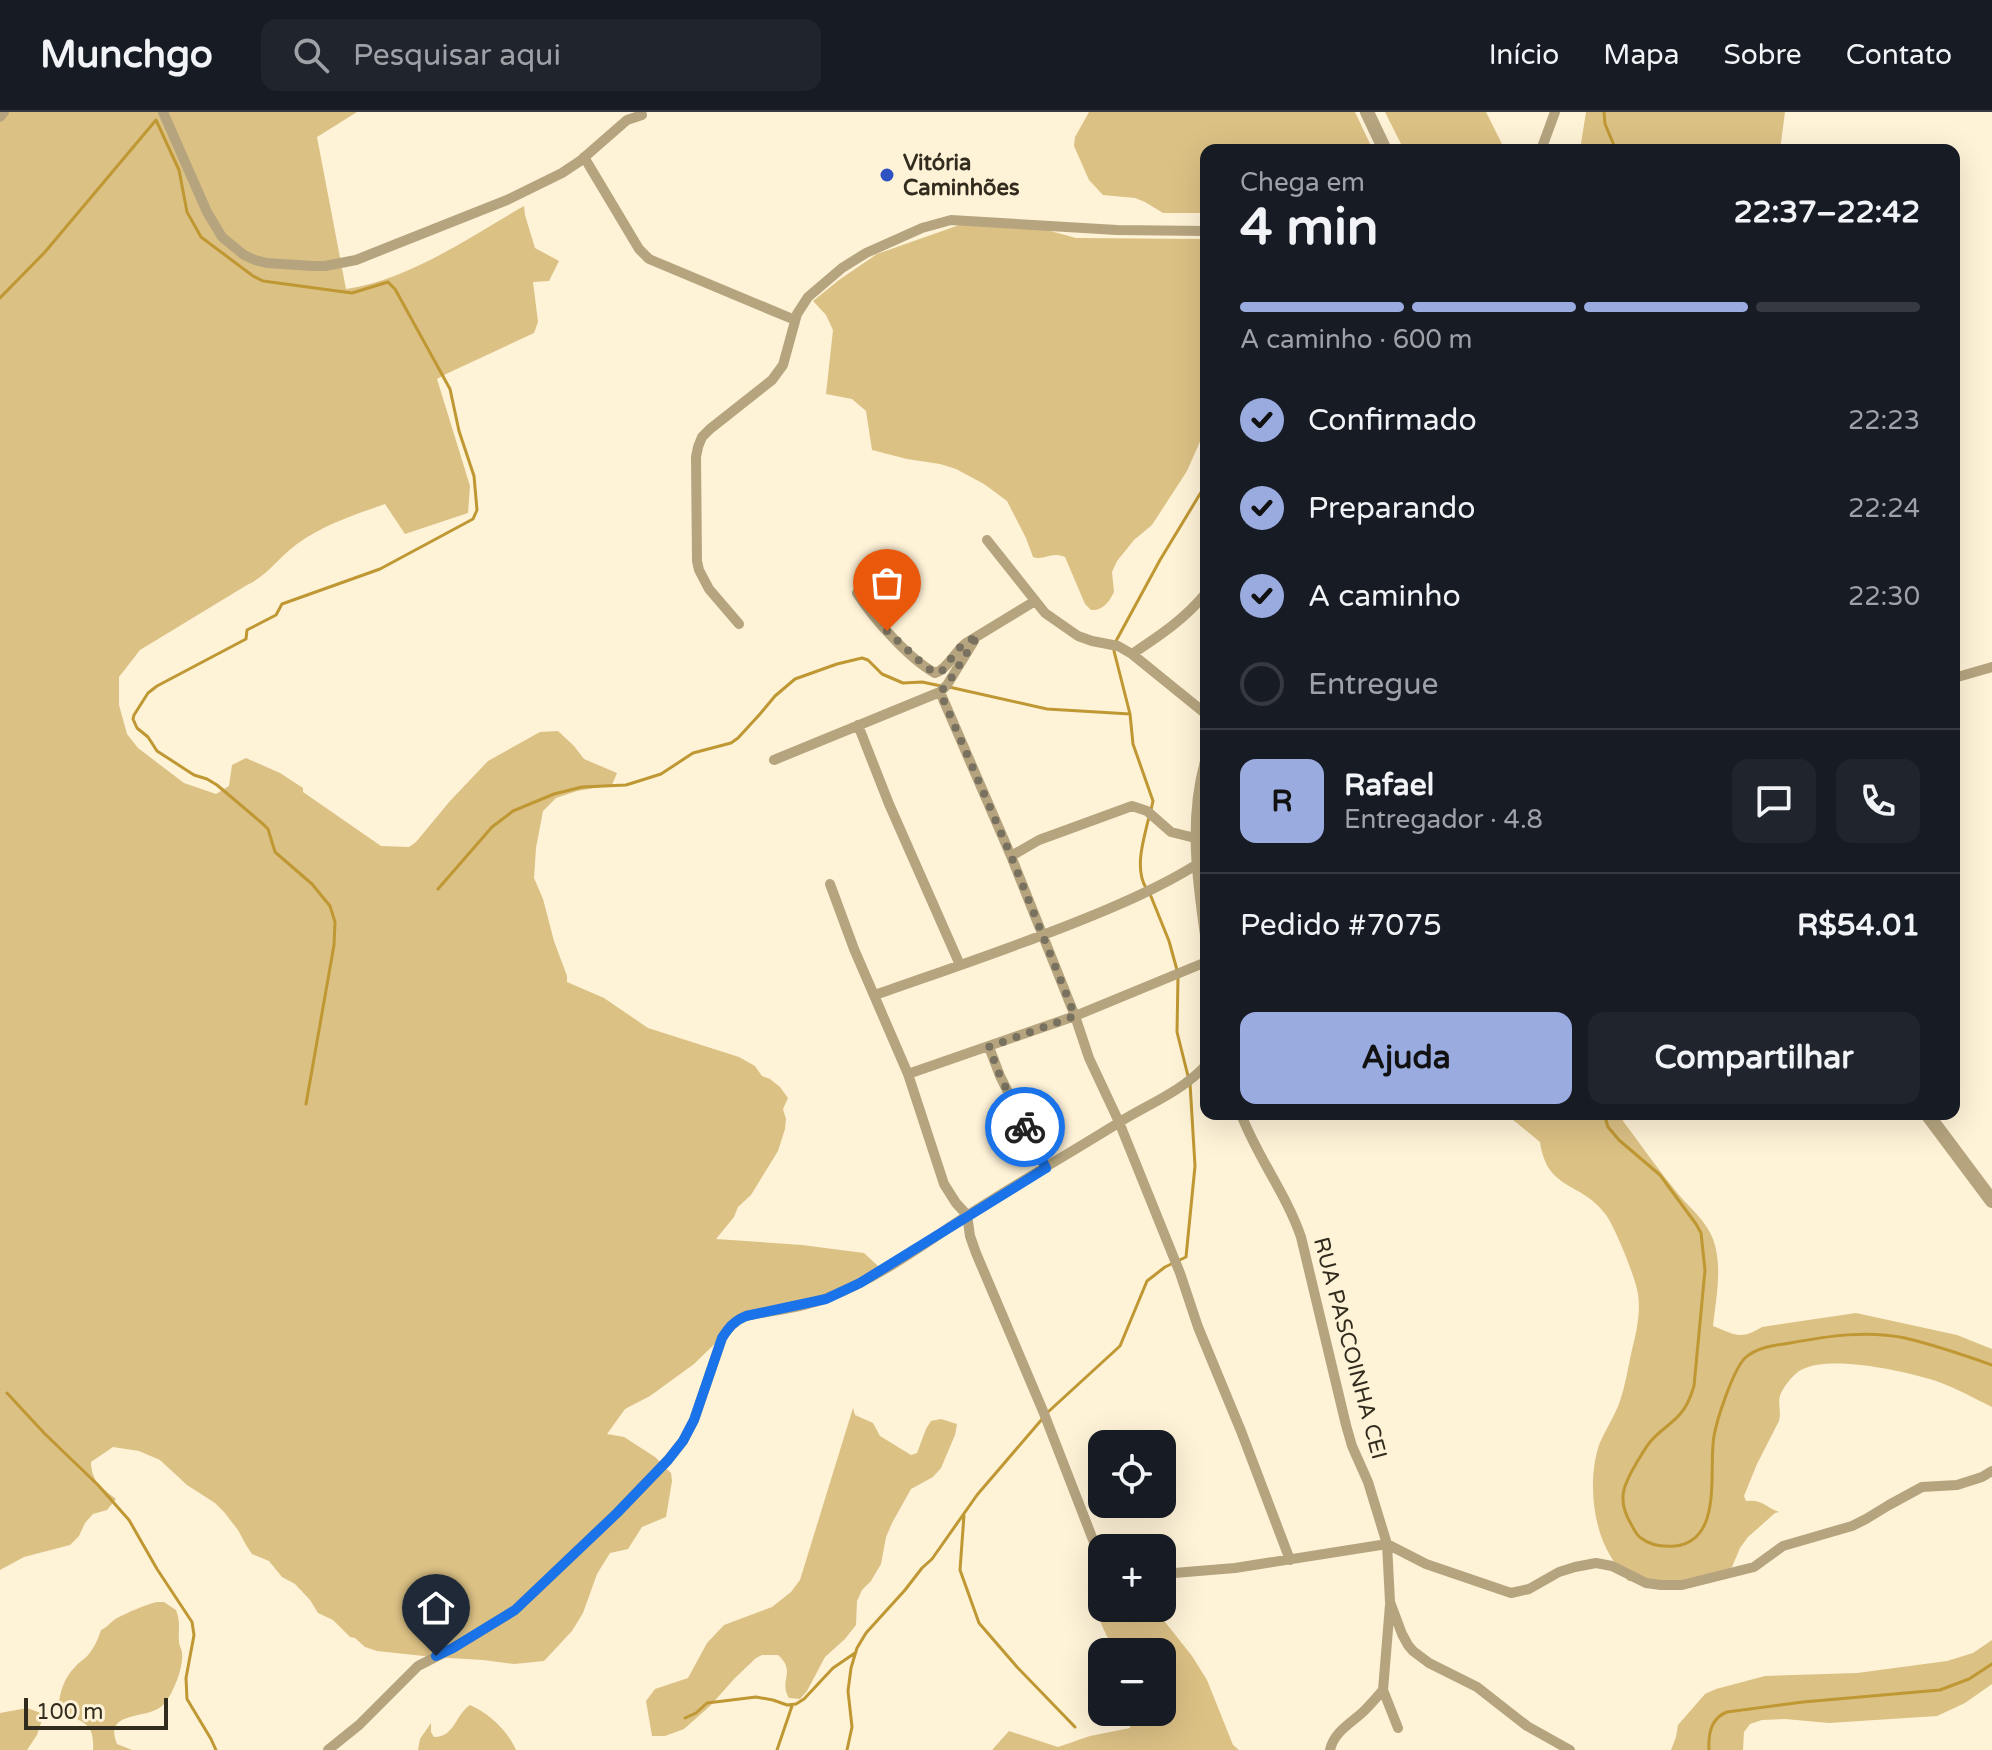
<!DOCTYPE html>
<html lang="pt">
<meta charset="utf-8">
<style>
body{margin:0;font-family:"Varela Round",sans-serif;background:#20242c;color:#f1f3f6;height:100vh;display:flex;flex-direction:column;font-size:30px;white-space:nowrap}
*{box-sizing:border-box;margin:0}
p{font-size:26px;color:#9ea1a6}
.icon{flex:none;width:44px;height:44px;fill:none;stroke:currentColor;stroke-width:2;stroke-linecap:round;stroke-linejoin:round}
.map{position:relative;flex:1;overflow:hidden}
.panel{position:absolute;left:1200px;top:32px;width:760px;height:976px;display:flex;flex-direction:column;background:#171b24;border-radius:16px;box-shadow:0 8px 32px #0002}
.panel>*{flex:none}
.controls{position:absolute;left:1088px;top:1318px;display:grid;gap:16px}
.controls a{display:grid;place-items:center;width:88px;height:88px;border-radius:16px;background:#171b24;box-shadow:0 8px 32px #0002;font-size:40px}
.scale{position:absolute;left:24px;bottom:20px;width:144px;box-sizing:border-box;padding-left:8px;border:4px solid #322c1f;border-top:0;font-size:22px;line-height:28px;white-space:nowrap;color:#322c1f;-webkit-text-stroke:6px #fef2d7;paint-order:stroke}
.pin{position:absolute;display:grid;place-items:center;width:68px;height:68px;color:#fff;margin:-82px -34px;border-radius:50% 50% 50% 0;rotate:-45deg;box-shadow:0 0 8px #0007}
.pin .icon{rotate:45deg}
.courier{position:absolute;display:grid;place-items:center;width:80px;height:80px;margin:-40px;border:6px solid #1a73e8;border-radius:50%;background:#fff;color:#222;box-shadow:0 2px 10px #0007}
.summary em{font-style:normal;font-weight:800}
.summary div{display:flex;flex-direction:column-reverse}
.summary{display:flex;align-items:center;justify-content:space-between;height:136px;padding:0 40px}
h1{font-size:52px;font-weight:800;line-height:60px}
.bar{display:grid;grid-template-columns:repeat(4,1fr);gap:12px 8px;align-content:center;height:96px;padding:0 40px}
.bar i{height:10px;border-radius:6px;background:#363941}
.bar .selected{background:#9aabdf}
.bar p{grid-column:span 4}
.line{display:flex;align-items:center;gap:20px;padding:0 40px;border-top:2px solid #363941}
.line div{flex:1}
.round{display:grid;place-items:center;flex:none;width:84px;height:84px;border-radius:16px;background:#20242c}
ol{padding:0 40px;list-style:none}
li{display:flex;align-items:center;gap:24px;height:88px}
li p{margin-inline-start:auto}
li .icon{padding:8px;border-radius:50%;background:#9aabdf;color:#111;stroke-width:4}
li:last-child{color:#9ea1a6}
li i{width:44px;height:44px;border:4px solid #363941;border-radius:50%}
.button{display:flex;gap:16px;margin-top:auto;padding:16px 40px}
.button a{flex:1;height:92px;border-radius:16px;background:#9aabdf;color:#111;font-size:32px;font-weight:800;line-height:92px;text-align:center}
.button a+a{background:#20242c;color:#f1f3f6}
header{display:flex;align-items:center;gap:48px;box-sizing:border-box;height:112px;padding:0 40px;background:#171b24;border-bottom:2px solid #363941}
header strong{font-size:38px}
nav{display:flex;gap:44px;margin-inline-start:auto;font-size:28px}
.search{width:560px;height:72px;background:#20242c;display:flex;align-items:center;gap:20px;box-sizing:border-box;padding:0 28px;border-radius:16px;color:#9ea1a6;font-size:30px}
.map>svg:first-child{display:block}
</style>
<header>
<strong>Munchgo</strong>
<div class="search"><svg class="icon" aria-label="search" viewBox="0 0 24 24"><circle cx="10" cy="10" r="6"/><path d="M15 15l6 6"/></svg>Pesquisar aqui</div>
<nav><a>Início</a><a>Mapa</a><a>Sobre</a><a>Contato</a></nav>
</header>
<div class="map">
<svg width="1992" height="1638" viewBox="0 0 1992 1638">
<rect width="100%" height="100%" fill="#fef2d7"/>
<path fill="#dcc185" d="M0 0H357L317 25 346 177C411 167 468 126 524 94L525 103 535 136 559 149 549 169 533 170 538 210 534 221 446 262 437 267 470 374 468 401 405 422 385 392C354 403 323 413 297 432 279 445 267 464 247 473L140 538 119 565V593L127 622 138 636 184 671 216 682 229 674 232 653 246 646 280 661 303 676V680L381 734 409 735 416 730 450 689 488 649 540 620 558 619 574 634 584 647 617 661 612 673 577 679 556 686 543 699 536 736 534 766 543 787 554 829 567 864V870L604 886 648 916 739 945 755 954 762 964 770 967 780 975 788 986 783 997 786 1007 785 1017 778 1039 751 1083 738 1095 734 1105 716 1127 802 1133 864 1141 878 1154 876 1166 746 1207 728 1219 694 1252 650 1284 625 1297 607 1322 624 1325 655 1345 671 1361 672 1369 666 1405 642 1415 628 1437 610 1441 597 1462 583 1501 572 1519 544 1549 514 1552 483 1548 433 1545 377 1539 365 1535 355 1526 350 1525 333 1508 318 1501 310 1488 295 1472 282 1465 269 1449 252 1442 246 1433 238 1418 224 1400 215 1391 187 1373 160 1348 139 1339 113 1335 91 1350C91 1369 102 1376 116 1387L107 1398 93 1402 85 1411 79 1424 70 1433 24 1445 0 1458Z
M1089 0H1355L1373 38H1206V101H1163L1145 90 1135 86 1103 83 1089 68 1074 34 1075 25Z
M1385 0H1486L1505 38H1404Z
M1586 0H1785L1780 38H1580Z
M965 111 1043 117 1076 126 1206 127V316L1187 359 1152 413 1134 428 1117 449 1112 460 1114 480C1109 490 1103 499 1091 498L1085 492 1065 445C1049 439 1046 449 1033 445L1026 426 1007 389 984 372 956 357 940 352 907 347 872 338 866 299 852 287 826 282 833 218 826 203 813 189 839 168 877 142Z
M1509 1002H1624L1623 1009C1641 1033 1659 1059 1679 1083 1691 1097 1706 1109 1713 1127 1723 1154 1716 1186 1713 1214 1735 1223 1741 1228 1762 1215L1856 1201 1957 1223 1992 1237V1295C1974 1286 1956 1276 1936 1269 1905 1259 1832 1243 1803 1257 1795 1260 1786 1272 1782 1279 1776 1289 1782 1298 1779 1309L1757 1352 1744 1384 1746 1389C1763 1387 1765 1395 1779 1400L1775 1401 1748 1425 1740 1436 1732 1455 1725 1459 1687 1471 1628 1469C1623 1461 1616 1453 1611 1445 1592 1415 1588 1366 1599 1333 1605 1318 1615 1304 1620 1289 1625 1274 1628 1257 1631 1242 1636 1222 1641 1202 1638 1182 1636 1167 1615 1115 1606 1103 1582 1069 1547 1080 1540 1030L1512 1007Z
M853 1296 855 1303 873 1311 880 1324 911 1343 917 1341 926 1317 931 1309 941 1307 957 1312 955 1323 941 1356 933 1365 911 1377 892 1411 886 1425 881 1452 871 1469 862 1478 857 1489 856 1513 845 1527 825 1545 807 1579 800 1587 789 1586C778 1568 797 1560 778 1543H762L756 1546 734 1567 710 1594 684 1617 665 1624H652L646 1589 655 1577 688 1566 707 1531 724 1513 772 1495 791 1480 800 1468Z
M1102 1469V1496H1154L1192 1544 1207 1568 1233 1633 1239 1638H992L1009 1619 1058 1635 1090 1624 1130 1616 1131 1600H1162V1540H1116C1104 1520 1092 1496 1093 1472Z
M157 1490H164L176 1498C181 1511 178 1517 179 1529 179 1534 182 1537 182 1541 184 1555 172 1585 162 1594 146 1608 103 1598 117 1632L132 1638H93C95 1608 81 1611 59 1598 58 1583 64 1566 75 1555 79 1550 85 1547 89 1542 95 1534 98 1527 101 1518 108 1515 110 1510 117 1506 129 1500 144 1493 157 1490Z
M1992 1528V1572L1965 1591 1937 1604 1829 1611 1785 1607 1762 1608 1750 1612 1744 1620 1743 1638H1671L1676 1625 1678 1613 1705 1582 1716 1577 1765 1564 1857 1561 1947 1549 1973 1541Z
M470 1593C490 1602 507 1618 516 1638H418L420 1627 431 1611V1620L434 1625C455 1625 455 1603 470 1593Z
M27 1596 44 1602 37 1623 27 1638H0V1601Z"/>
<g fill="none" stroke-linecap="round" stroke-linejoin="round">
<path stroke="#bf9733" stroke-width="3" d="M1604 0 1605 12 1616 38
M0 186 45 140 156 8 179 58 187 100 201 125 253 164 263 169 352 181 388 170 395 177 450 277 459 319 474 364 477 398 473 407 380 457 282 492 276 503 247 518 246 527 157 574 148 581 134 603 133 607 137 616 148 625 157 639 194 663 207 667 217 673 263 712 268 717 275 740 312 772 330 794 335 810 334 833 306 992
M949 575 1047 597 1130 602
M1151 698 1153 689 1133 632 1130 602 1114 539 1116 529 1160 448 1206 372
M1146 776C1134 756 1144 726 1149 705
M438 777 492 715 513 699 554 682 582 675 626 673 642 668 661 662 693 641 731 631 738 626 760 602 775 584 795 567 837 552 862 546 868 548 882 562 903 571 922 570 941 574
M1150 782 1169 829 1177 858
M1178 865 1177 920 1188 964
M1604 1002 1608 1015 1619 1028 1660 1063 1696 1112 1701 1121 1705 1158 1694 1274C1691 1284 1688 1293 1681 1301 1672 1312 1659 1319 1650 1330 1645 1336 1641 1344 1637 1350 1624 1372 1616 1387 1631 1412 1634 1417 1636 1423 1641 1426 1651 1434 1663 1435 1675 1434 1724 1429 1708 1356 1714 1324 1717 1307 1733 1258 1745 1246 1757 1235 1776 1233 1790 1231 1828 1224 1867 1218 1905 1226 1934 1233 1964 1243 1992 1253
M7 1281 45 1322 98 1373 129 1408 157 1457 192 1510 194 1523 186 1566 187 1587 211 1627 216 1638
M1048 1300 1120 1234 1147 1169 1165 1155 1186 1145 1195 1054 1190 971
M964 1403 960 1458 979 1511 1017 1555 1075 1615
M685 1606 696 1601 707 1591 756 1585 773 1588 787 1593 796 1592 804 1587 833 1556 855 1541
M777 1638 792 1594
M847 1638 852 1615 848 1579 851 1556 857 1536 866 1521 905 1478 922 1456 932 1447 977 1383 1043 1306
M1709 1638C1708 1622 1711 1606 1727 1600L1803 1590 1940 1578 1969 1567 1992 1552"/>
<path stroke="#b5a47e" stroke-width="10" d="M163 0 207 100 222 125 244 143 255 148 267 151 313 154H325L356 148 507 88 562 61 580 49 627 8 642 3
M0 5 4 0
M1541 38 1555 0
M584 45 639 137 649 147 795 208
M987 428 1045 501 1078 524 1092 529 1118 534 1132 542 1206 602
M857 481C873 506 909 547 935 561 948 557 955 539 966 531L1035 489
M739 512 709 477 699 458 697 449 696 345 698 335 702 325 710 317 772 268 783 253 797 202 808 185 842 156 866 141 922 116 951 108 1117 118 1206 119
M1132 542C1159 524 1185 507 1206 481
M1954 566 1992 555
M940 580 947 573 974 529
M858 613 889 692 960 853
M1206 646C1188 706 1197 768 1206 830
M774 648 940 580 1011 744 1075 904 1089 946 1119 1010 1180 1161 1198 1215 1241 1319 1290 1448
M1011 744 1039 728 1132 694 1147 699 1171 720 1195 726
M830 772 854 837 908 962 944 1072 956 1091 967 1103 970 1124 976 1141 1043 1299 1102 1451
M875 883C943 859 1012 836 1079 809 1119 793 1159 776 1196 753
M989 935 1000 964 1046 1056
M908 962 1075 904 1206 850
M1241 1002C1257 1045 1286 1081 1301 1125L1346 1313 1352 1334 1368 1370 1387 1432 1390 1490 1402 1522 1408 1533 1413 1539 1429 1551 1477 1575 1527 1614 1570 1638
M1162 1462 1235 1456 1387 1432 1426 1452 1511 1481 1529 1477 1559 1460 1575 1455 1596 1451 1612 1454 1646 1471 1661 1473H1682L1754 1455 1783 1434 1852 1414 1866 1407 1889 1393 1922 1375 1957 1373 1982 1365 1992 1359
M1390 1493 1383 1578 1398 1616
M328 1638 359 1613 418 1554 453 1536 515 1498 617 1401 668 1348 683 1329 694 1308 722 1226C729 1215 734 1209 746 1204 773 1198 803 1196 829 1185 878 1166 921 1134 965 1105 1014 1073 1065 1044 1115 1013 1144 994 1182 980 1206 953
M1330 1638C1334 1619 1352 1611 1365 1598 1371 1592 1377 1585 1383 1578"/>
<path stroke="#b5a47e" stroke-width="14" d="M1367 0 1385 38
M1927 1002 1992 1089"/>
</g>
<g fill="none" stroke-linecap="round" stroke-linejoin="round">
<path stroke="#79715f" stroke-width="8" stroke-dasharray="0 14.4" d="M887 519 926 555 935 561 942 559 958 537 978 523 947 573 940 580 1011 744 1075 904 989 935 1000 964 1025 1015"/>
<path stroke="#1a73e8" stroke-width="10" d="M436 1544 453 1536 515 1498 617 1401 668 1348 683 1329 694 1308 722 1226C729 1215 734 1209 746 1204L826 1187 860 1171 1046 1056 1025 1015"/>
</g>
<circle fill="#2f52c2" stroke="#fef2d7" stroke-width="3" cx="887" cy="63" r="8"/>
<g text-anchor="middle" stroke-width="8" stroke-linejoin="round" paint-order="stroke">
<g font-size="22" font-weight="bold" fill="#322c1f" stroke="#fef2d7" text-anchor="start">
<text x="903" y="58">Vitória<tspan x="903" dy="25">Caminhões</tspan></text>
</g>
<g font-size="22" fill="#322c1f" stroke="#fef2d7">
<text transform="translate(1351 1236) rotate(75)" y="8">RUA PASCOINHA CEI</text>
</g>
</g>
</svg>
<div class="controls">
<a><svg class="icon" aria-label="locate" viewBox="0 0 24 24"><circle cx="12" cy="12" r="6"/><path d="M12 2v4M12 18v4M2 12h4M18 12h4"/></svg></a>
<a>+</a>
<a>−</a>
</div>
<div class="scale">100 m</div>
<div class="pin" style="left:887px;top:519px;background:#ea580c"><svg class="icon" aria-label="bag" viewBox="0 0 24 24"><path d="M5 8h14l-1 12H6zM9 8a3 3 0 0 1 6 0"/></svg></div>
<div class="pin" style="left:436px;top:1544px;background:#1f2937"><svg class="icon" aria-label="home" viewBox="0 0 24 24"><path d="M3 11l9-7 9 7M6 9v11h12V9"/></svg></div>
<div class="courier" style="left:1025px;top:1015px"><svg class="icon" aria-label="bike" viewBox="0 0 24 24"><circle cx="6" cy="16" r="4"/><circle cx="18" cy="16" r="4"/><path d="M6 16l4-8h5l3 8M10 8l3 8H6M13 5h3"/></svg></div>
<section class="panel">
<div class="summary"><div><h1>4 min</h1><p>Chega em</p></div><em>22:37–22:42</em></div>
<div class="bar"><i class="selected"></i><i class="selected"></i><i class="selected"></i><i></i><p>A caminho · 600 m</p></div>
<ol>
<li><svg class="icon" aria-label="check" viewBox="0 0 24 24"><path d="M5 12l5 5 9-10"/></svg>Confirmado<p>22:23</p></li>
<li><svg class="icon" aria-label="check" viewBox="0 0 24 24"><path d="M5 12l5 5 9-10"/></svg>Preparando<p>22:24</p></li>
<li><svg class="icon" aria-label="check" viewBox="0 0 24 24"><path d="M5 12l5 5 9-10"/></svg>A caminho<p>22:30</p></li>
<li><i></i>Entregue</li>
</ol>
<div class="line" style="height:144px"><b class="round" style="background:#9aabdf;color:#111">R</b><div><b>Rafael</b><p>Entregador · 4.8</p></div><a class="round"><svg class="icon" aria-label="chat" viewBox="0 0 24 24"><path d="M4 5h16v11H9l-5 4z"/></svg></a><a class="round"><svg class="icon" aria-label="phone" viewBox="0 0 24 24"><path d="M5 4h4l2 5-3 2q2 4 5 5l2-3 5 2v4C11 20 4 13 5 4z"/></svg></a></div>
<div class="line" style="height:104px"><div>Pedido #7075</div><b>R$54.01</b></div>
<div class="button"><a>Ajuda</a><a>Compartilhar</a></div>
</section>
</div>
